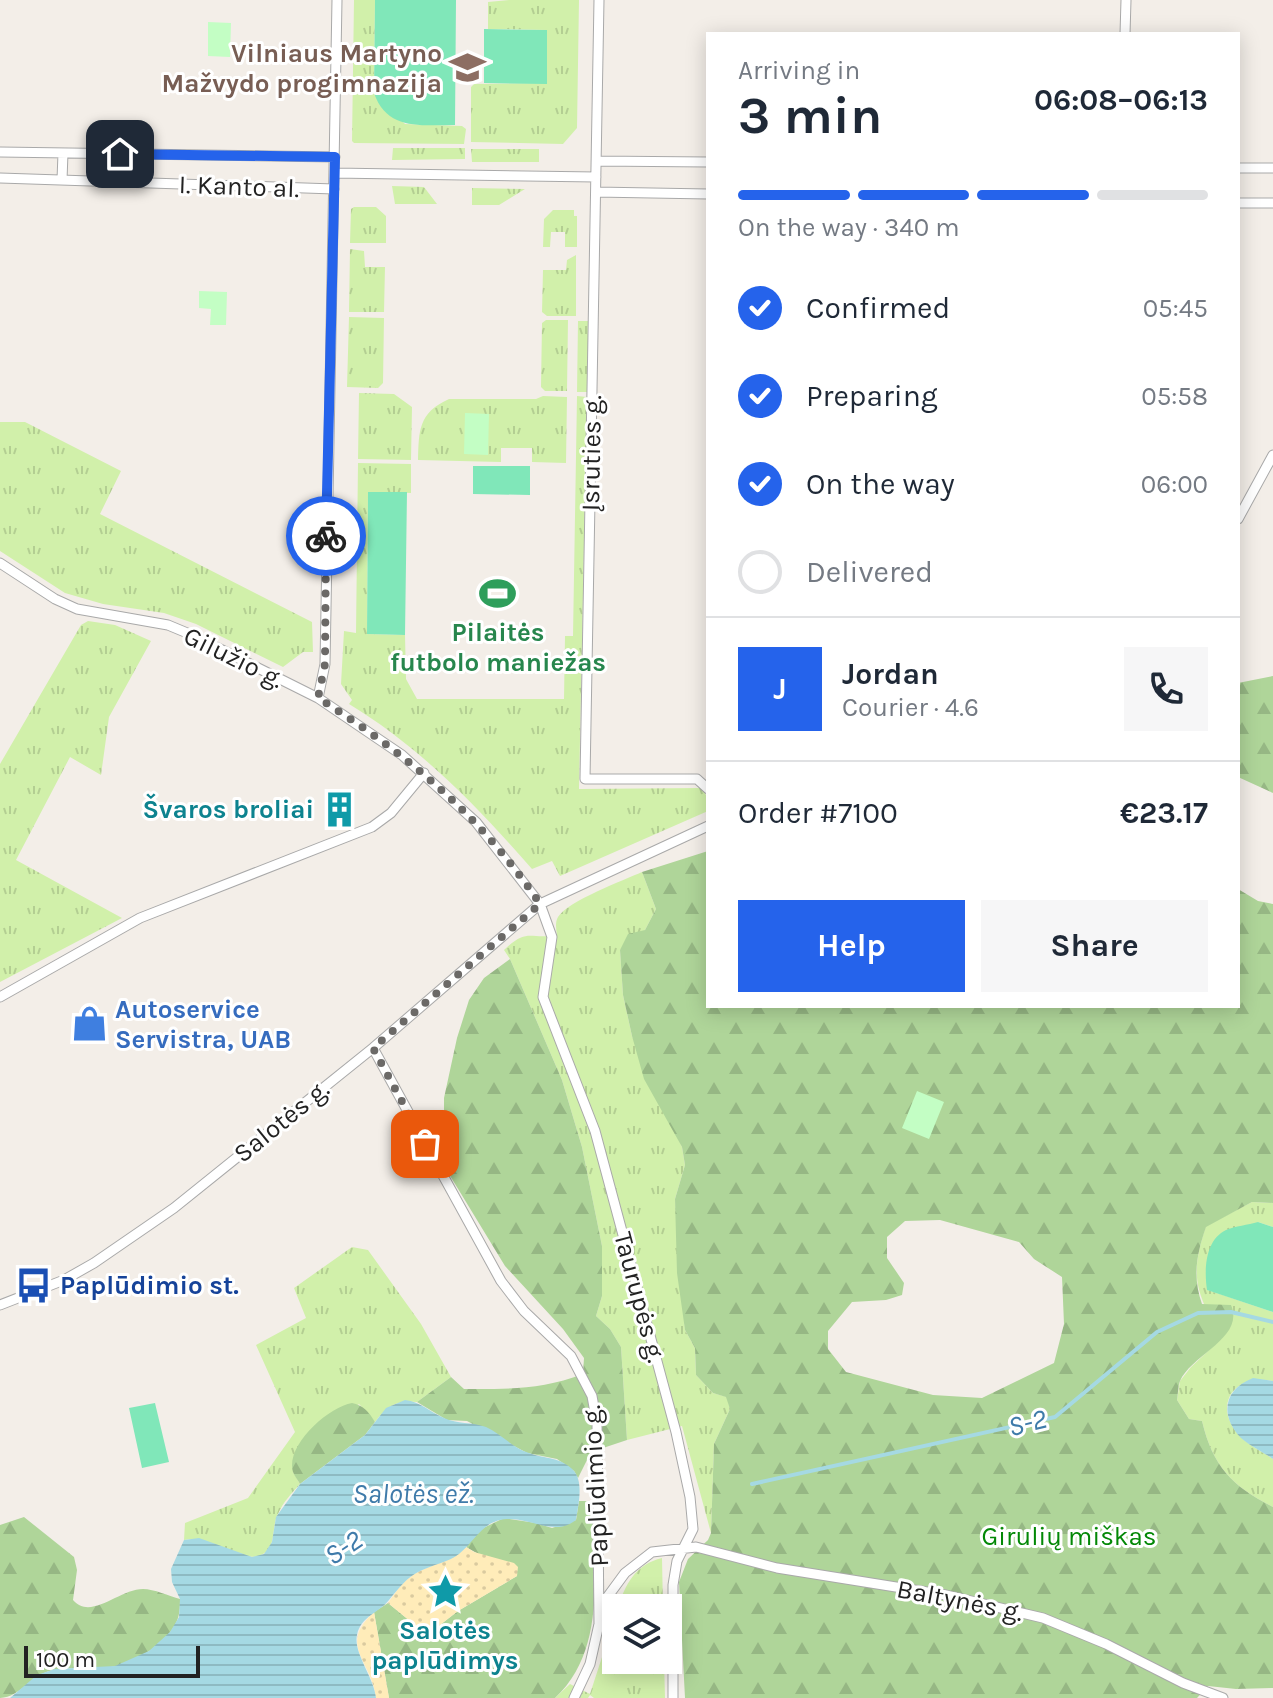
<!DOCTYPE html>
<meta charset="utf-8">
<style>
body{margin:0;font-family:Karla,sans-serif;background:#f6f6f7;color:#1f2937;height:100vh;display:flex;flex-direction:column;font-size:30px;white-space:nowrap}
*{box-sizing:border-box;margin:0}
p{font-size:26px;color:#747a83}
.icon{flex:none;width:44px;height:44px;fill:none;stroke:currentColor;stroke-width:2;stroke-linecap:round;stroke-linejoin:round}
.map{position:relative;flex:1;overflow:hidden}
.drawer{position:absolute;left:706px;top:32px;width:534px;height:976px;display:flex;flex-direction:column;background:#fff;border-radius:0px;box-shadow:0 4px 20px #0003}
.drawer>*{flex:none}
.tools{position:absolute;left:602px;top:1594px;display:grid;gap:16px}
.tools a{display:grid;place-items:center;width:80px;height:80px;border-radius:0px;background:#fff;box-shadow:0 4px 20px #0003;font-size:40px}
.scale{position:absolute;left:24px;bottom:20px;width:176px;box-sizing:border-box;padding-left:8px;border:4px solid #222;border-top:0;font-size:22px;line-height:28px;white-space:nowrap;color:#222;-webkit-text-stroke:6px #fff;paint-order:stroke}
.pin{position:absolute;display:grid;place-items:center;width:68px;height:68px;color:#fff;margin:-34px;border-radius:16px;box-shadow:0 4px 12px #0006}
.courier{position:absolute;display:grid;place-items:center;width:80px;height:80px;margin:-40px;border:6px solid #2563eb;border-radius:50%;background:#fff;color:#222;box-shadow:0 2px 10px #0007}
.head em{font-style:normal;font-weight:700}
.head div{display:flex;flex-direction:column-reverse}
.head{display:flex;align-items:center;justify-content:space-between;height:136px;padding:0 32px}
h1{font-size:52px;font-weight:700;line-height:60px}
.bar{display:grid;grid-template-columns:repeat(4,1fr);gap:12px 8px;align-content:center;height:96px;padding:0 32px}
.bar i{height:10px;border-radius:6px;background:#e0e1e3}
.bar .active{background:#2563eb}
.bar p{grid-column:span 4}
.line{display:flex;align-items:center;gap:20px;padding:0 32px;border-top:2px solid #e0e1e3}
.line div{flex:1}
.round{display:grid;place-items:center;flex:none;width:84px;height:84px;border-radius:0px;background:#f6f6f7}
ol{padding:0 32px;list-style:none}
li{display:flex;align-items:center;gap:24px;height:88px}
li p{margin-inline-start:auto}
li .icon{padding:8px;border-radius:50%;background:#2563eb;color:#fff;stroke-width:4}
li:last-child{color:#747a83}
li i{width:44px;height:44px;border:4px solid #e0e1e3;border-radius:50%}
.action{display:flex;gap:16px;margin-top:auto;padding:16px 32px}
.action a{flex:1;height:92px;border-radius:0px;background:#2563eb;color:#fff;font-size:32px;font-weight:700;line-height:92px;text-align:center}
.action a+a{background:#f6f6f7;color:#1f2937}
.map>svg:first-child{display:block}
</style>
<div class="map">
<svg width="1273" height="1698" viewBox="0 0 1273 1698">
<defs>
<pattern id="grass-tufts" width="24" height="20" patternUnits="userSpaceOnUse" patternTransform="scale(2)"><rect width="24" height="20" fill="#d1f0aa"/><path d="M3 7l-1-3M5 7V3M7 7l1-3M15 17l-1-3M17 17v-4M19 17l1-3" fill="none" stroke="#b3ce92"/></pattern>
<pattern id="forest-firs" width="22" height="20" patternUnits="userSpaceOnUse" patternTransform="scale(2)"><rect width="22" height="20" fill="#afd599"/><path d="M5 1l3.5 6h-7zM16 11l3.5 6h-7z" fill="#96b784"/></pattern>
<pattern id="sand-dots" width="8" height="8" patternUnits="userSpaceOnUse" patternTransform="scale(2)"><rect width="8" height="8" fill="#ffecb9"/><path d="M2 2h.1M6 6h.1" fill="none" stroke="#daca9f" stroke-width="1.8" stroke-linecap="round"/></pattern>
<pattern id="water-rules" width="6" height="5" patternUnits="userSpaceOnUse" patternTransform="scale(2)"><rect width="6" height="5" fill="#a5d9e3"/><path d="M0 2.5h6" fill="none" stroke="#8ebac2"/></pattern>
</defs>
<rect width="100%" height="100%" fill="#f3eee8"/>
<path fill="url(#grass-tufts)" d="M354 0H375L374 92 405 124 462 126 466 129 464 144 354 143 352 141Z
M509 0H579L577 128 563 144 471 142V87L474 84 547 83V30L488 29V2Z
M393 148H465V159L392 160Z
M471 149H539V162H472Z
M392 186 424 187 437 204H395Z
M472 188 525 189 499 205H472Z
M354 207H376L386 216V243H350L351 209Z
M553 210H574V216H577V247H565V232H551L550 247H543L544 219Z
M350 249 364 251 365 267H385L384 312H349Z
M576 255V316H547L542 312 543 270H566L567 260Z
M349 317 384 318 383 383 378 388 347 387Z
M546 320H568L567 391H545L541 387 542 323Z
M578 321H589L588 392H577Z
M359 393 394 394 412 407 411 460 358 459Z
M543 396 567 397 566 463 532 462V448H501V462L418 460C419 431 418 413 449 399H536Z
M577 396 587 397 579 789 702 788 708 799V811L560 876 552 861 532 869C478 807 420 747 349 704L352 700 341 684 344 631 356 633 358 463 411 464V493L368 492 367 634 405 635 406 679 417 699H564L565 636H573Z
M0 422H25L121 471 100 514 312 622 313 652H303L283 667 196 624 164 613 103 604 65 593 0 551Z
M88 621 115 625 151 641 109 717 101 775 70 757 16 860 122 918 0 982V764L81 625Z
M642 872 656 909 645 930 620 950 623 995 632 1036 682 1147 685 1165 675 1199 685 1330 695 1348 696 1375 713 1393 727 1397 730 1409 714 1444 711 1533 682 1426 627 1440 621 1347 610 1329 596 1316 602 1296V1246L582 1147 562 1080 510 959 504 950C528 927 529 940 557 935 556 929 555 922 558 917 568 901 624 880 642 872Z
M1252 1202 1273 1203V1227L1258 1222 1208 1290 1273 1312V1381C1233 1373 1211 1407 1241 1437 1250 1446 1263 1452 1273 1459V1507C1232 1486 1213 1467 1202 1421L1189 1419 1177 1400 1180 1381 1191 1367 1222 1338C1196 1293 1189 1277 1206 1226Z
M352 1247 368 1250 421 1324 451 1377 417 1402C397 1399 386 1407 375 1422L359 1404 293 1472 300 1484C292 1493 283 1502 278 1514 271 1527 277 1546 263 1554 243 1566 209 1534 184 1540L185 1523 248 1498 295 1432 256 1345 306 1318 294 1288Z
M662 1558 663 1608H618C625 1584 636 1564 662 1558Z
M616 1614V1660H664L665 1698H594L590 1695 588 1698H555L570 1684 590 1694Z"/>
<path fill="url(#forest-firs)" fill-rule="evenodd" d="M1273 676V793L1238 777V683Z
M708 851V1006H1238V889L1258 901 1273 904V1203L1252 1202 1206 1227C1197 1253 1192 1276 1202 1304L1231 1305C1245 1338 1192 1354 1180 1381 1178 1386 1178 1395 1177 1400L1189 1419 1202 1421C1213 1467 1232 1486 1273 1507V1688L1236 1689 1208 1686 1197 1698H685L679 1582 688 1559 708 1540 711 1533 714 1444 730 1409 726 1397 713 1393 696 1375 695 1348 685 1330 677 1273 675 1199 685 1165 682 1147 644 1079 632 1036 623 995 620 950 628 934 645 930 656 909 642 872ZM940 1220 1019 1242 1034 1259 1062 1277 1064 1324 1054 1363 982 1398 933 1395 846 1372 828 1349V1331L852 1302 886 1300 902 1295 904 1283 887 1258V1237L905 1221Z
M510 959 562 1080 582 1147 602 1246V1296L596 1316 610 1329 621 1347 627 1440 591 1452 578 1478 574 1471 557 1459 527 1453 467 1421 447 1420 417 1402 451 1377 464 1389C508 1389 541 1390 583 1374L584 1358 563 1329 505 1266 449 1174 444 1131V1098L457 1038 469 1000 484 978Z
M352 1403C363 1405 369 1412 375 1422L365 1435 300 1484C298 1480 295 1477 293 1472 285 1446 328 1407 352 1403Z
M579 1501H593C593 1567 608 1649 555 1698H389L374 1612 388 1603 427 1635 458 1611 517 1576 466 1547 477 1531 504 1518 536 1523 552 1528 576 1520Z
M24 1517 74 1557 77 1570 73 1600C91 1621 119 1589 143 1589 154 1589 169 1596 180 1599 180 1605 180 1612 178 1618 170 1642 139 1660 116 1666 96 1671 73 1666 53 1670 32 1674 21 1697 0 1698V1525Z"/>
<path fill="url(#sand-dots)" d="M466 1547 474 1552 514 1563 518 1567 517 1576 458 1611 427 1635 388 1603C397 1590 405 1578 420 1571 437 1563 453 1560 466 1547Z
M374 1612 389 1698H376C372 1660 337 1646 374 1612Z"/>
<path fill="#c3fec4" d="M208 22 231 23 230 57 208 56Z
M199 291 227 292 226 325H210L211 309 199 308Z
M465 413 489 414 488 455 464 454Z
M917 1091 944 1102 929 1139 902 1128Z"/>
<path fill="#80e7b9" d="M375 0H456L455 125C422 125 387 131 374 93Z
M484 29 547 30V84L484 83Z
M473 466H530V495L473 494Z
M368 492H407L405 635 367 634Z
M1258 1222 1273 1227V1312L1207 1290C1204 1270 1205 1240 1226 1230 1235 1226 1248 1225 1258 1222Z
M155 1403 169 1462 142 1468 129 1408Z"/>
<path fill="url(#water-rules)" d="M1253 1378 1273 1381V1459C1263 1452 1250 1446 1241 1438 1219 1415 1224 1389 1253 1378Z
M405 1400C421 1402 430 1412 444 1418 457 1424 472 1422 486 1427 501 1434 513 1448 529 1453 545 1459 562 1457 574 1471 584 1483 578 1506 576 1520 554 1537 533 1518 507 1519 483 1520 475 1541 459 1554 449 1562 432 1565 420 1571 406 1578 399 1588 389 1600 379 1613 361 1616 357 1635 353 1653 374 1677 376 1698H10L37 1675 55 1669 115 1666 149 1651 170 1632 179 1617 180 1599 172 1582 171 1569 184 1540 199 1538 252 1557 264 1554 272 1542 276 1517 300 1484 365 1435 386 1408Z"/>
<g fill="none" stroke-linecap="round" stroke-linejoin="round">
<path stroke="#a5d9e3" stroke-width="4" d="M752 1484 1055 1417 1157 1332 1198 1313 1231 1312 1273 1322"/>
<defs>
<path id="minor" d="M599 0 585 779H697L708 789
M1125 34 1126 0
M0 152 335 157
M597 161 708 162
M1238 168H1273
M334 173 596 177
M0 178 334 189
M62 180 63 153
M119 182 120 154
M596 192 708 194
M1238 203H1273
M1238 519 1273 455
M0 563 55 599 77 609 168 625 192 635 318 698 402 755 476 822 540 904 552 937 543 997 595 1131 676 1432 690 1497 693 1529 677 1561 673 1585V1698
M318 698 325 664 337 0
M0 997 140 918 372 827 391 813 424 773
M373 1048 501 1281 524 1311 571 1356 592 1396 597 1424 599 1624 590 1664 574 1698
M0 1305 64 1280 94 1263 174 1208 373 1048 540 904 708 826
M600 1607 625 1573 652 1552 696 1547 777 1568 946 1595 1043 1618 1106 1644 1183 1683 1223 1698"/>
</defs>
<use href="#minor" stroke="#a9a9a9" stroke-width="11"/>
<use href="#minor" stroke="#fff" stroke-width="9"/>
</g>
<g fill="none" stroke-linecap="round" stroke-linejoin="round">
<path stroke="#6b6967" stroke-width="8" stroke-dasharray="0 14.4" d="M326 536 325 664 318 698C405 752 483 818 540 904L373 1048 425 1144"/>
<path stroke="#2563eb" stroke-width="10" d="M120 154 335 157 326 536"/>
</g>
<defs>
<symbol id="school-bare" viewBox="-9 -9 18 18"><path d="M0-5L7-2L0 1L-7-2ZM-4 1L0 2.5L4 1V4Q0 6-4 4Z" fill="#8d6e63" stroke="#fff" stroke-width="2.5" paint-order="stroke"/></symbol>
<symbol id="stadium-bare" viewBox="-9 -9 18 18"><path d="M0-5a6.5 5 0 1 0 0 10a6.5 5 0 1 0 0-10ZM-3.5-1.8h7v3.6h-7Z" fill="#2e9e5b" stroke="#fff" stroke-width="2.5" paint-order="stroke"/></symbol>
<symbol id="building-bare" viewBox="-9 -9 18 18"><path d="M-4-6H4V6H1V3H-1V6H-4ZM-2.5-4.3h1.7v1.8h-1.7ZM.8-4.3h1.7v1.8H.8ZM-2.5-1h1.7V.8h-1.7ZM.8-1h1.7V.8H.8Z" fill="#0f9aa8" stroke="#fff" stroke-width="2.5" paint-order="stroke"/></symbol>
<symbol id="shop-bare" viewBox="-9 -9 18 18"><path d="M-5-2.5h2.3a2.7 3.5 0 0 1 5.4 0H5L5.5 6h-11ZM-1.5-2.5h3a1.5 2.3 0 0 0-3 0Z" fill="#3f7fe0" stroke="#fff" stroke-width="2.5" paint-order="stroke"/></symbol>
<symbol id="bus-bare" viewBox="-9 -9 18 18"><path d="M-5-6H5V4H4V6H2V4H-2V6H-4V4H-5ZM-3.5-4V0h7V-4ZM-3.5 1.2v1.5H-2V1.2ZM2 1.2v1.5H3.5V1.2Z" fill="#1a4fb4" stroke="#fff" stroke-width="2.5" paint-order="stroke"/></symbol>
<symbol id="sight-bare" viewBox="-9 -9 18 18"><path d="M0-6L1.8-2.2L6-1.7L2.9 1.2L3.7 5.4L0 3.3L-3.7 5.4L-2.9 1.2L-6-1.7L-1.8-2.2Z" fill="#0f9aa8" stroke="#fff" stroke-width="2.5" paint-order="stroke"/></symbol>
</defs>
<g fill-rule="evenodd">
<use href="#school-bare" x="442" y="42" width="51" height="51"/>
<use href="#stadium-bare" x="472" y="568" width="51" height="51"/>
<use href="#building-bare" x="314" y="784" width="51" height="51"/>
<use href="#shop-bare" x="64" y="998" width="51" height="51"/>
<use href="#bus-bare" x="8" y="1260" width="51" height="51"/>
<use href="#sight-bare" x="420" y="1566" width="51" height="51"/>
</g>
<g text-anchor="middle" stroke-width="6" stroke-linejoin="round" paint-order="stroke">
<g font-size="26" font-weight="bold" fill="#785e54" stroke="#fff" text-anchor="end">
<text x="442" y="62">Vilniaus Martyno<tspan x="442" dy="30">Mažvydo progimnazija</tspan></text>
</g>
<g font-size="26" fill="#222" stroke="#fff">
<text transform="translate(239 186) rotate(2)" y="9">I. Kanto al.</text>
<text transform="translate(591 453) rotate(-89)" y="9">Įsruties g.</text>
<text transform="translate(234 657) rotate(26)" y="9">Gilužio g.</text>
<text transform="translate(281 1121) rotate(-39)" y="9">Salotės g.</text>
<text transform="translate(640 1297) rotate(75)" y="9">Taurupės g.</text>
<text transform="translate(595 1486) rotate(-93)" y="9">Paplūdimio g.</text>
<text transform="translate(960 1600) rotate(11)" y="9">Baltynės g.</text>
</g>
<g font-size="26" font-weight="bold" fill="#27864d" stroke="#fff">
<text x="498" y="641">Pilaitės<tspan x="498" dy="30">futbolo maniežas</tspan></text>
</g>
<g font-size="26" font-weight="bold" fill="#0d838f" stroke="#fff" text-anchor="end">
<text x="314" y="818">Švaros broliai</text>
<text x="445" y="1639" text-anchor="middle">Salotės<tspan x="445" dy="30">paplūdimys</tspan></text>
</g>
<g font-size="26" font-weight="bold" fill="#366cbe" stroke="#fff" text-anchor="start">
<text x="115" y="1018">Autoservice<tspan x="115" dy="30">Servistra, UAB</tspan></text>
</g>
<g font-size="26" font-weight="bold" fill="#164399" stroke="#fff" text-anchor="start">
<text x="60" y="1294">Paplūdimio st.</text>
</g>
<g font-size="26" fill="#038806" stroke="#fff">
<text x="1069" y="1545">Girulių miškas</text>
</g>
<g font-size="28" font-style="italic" fill="#3f7baa" stroke="#fff">
<text transform="translate(1027 1422) rotate(-14)" y="10">S-2</text>
<text x="413" y="1503">Salotės ež.</text>
<text transform="translate(343 1547) rotate(-34)" y="10">S-2</text>
</g>
</g>
</svg>
<div class="tools">
<a><svg class="icon" aria-label="layers" viewBox="0 0 24 24"><path d="M12 4l9 5-9 5-9-5zM3 14l9 5 9-5"/></svg></a>
</div>
<div class="scale">100 m</div>
<div class="pin" style="left:425px;top:1144px;background:#ea580c"><svg class="icon" aria-label="bag" viewBox="0 0 24 24"><path d="M5 8h14l-1 12H6zM9 8a3 3 0 0 1 6 0"/></svg></div>
<div class="pin" style="left:120px;top:154px;background:#1f2937"><svg class="icon" aria-label="home" viewBox="0 0 24 24"><path d="M3 11l9-7 9 7M6 9v11h12V9"/></svg></div>
<div class="courier" style="left:326px;top:536px"><svg class="icon" aria-label="bike" viewBox="0 0 24 24"><circle cx="6" cy="16" r="4"/><circle cx="18" cy="16" r="4"/><path d="M6 16l4-8h5l3 8M10 8l3 8H6M13 5h3"/></svg></div>
<section class="drawer">
<div class="head"><div><h1>3 min</h1><p>Arriving in</p></div><em>06:08–06:13</em></div>
<div class="bar"><i class="active"></i><i class="active"></i><i class="active"></i><i></i><p>On the way · 340 m</p></div>
<ol>
<li><svg class="icon" aria-label="check" viewBox="0 0 24 24"><path d="M5 12l5 5 9-10"/></svg>Confirmed<p>05:45</p></li>
<li><svg class="icon" aria-label="check" viewBox="0 0 24 24"><path d="M5 12l5 5 9-10"/></svg>Preparing<p>05:58</p></li>
<li><svg class="icon" aria-label="check" viewBox="0 0 24 24"><path d="M5 12l5 5 9-10"/></svg>On the way<p>06:00</p></li>
<li><i></i>Delivered</li>
</ol>
<div class="line" style="height:144px"><b class="round" style="background:#2563eb;color:#fff">J</b><div><b>Jordan</b><p>Courier · 4.6</p></div><a class="round"><svg class="icon" aria-label="phone" viewBox="0 0 24 24"><path d="M5 4h4l2 5-3 2q2 4 5 5l2-3 5 2v4C11 20 4 13 5 4z"/></svg></a></div>
<div class="line" style="height:104px"><div>Order #7100</div><b>€23.17</b></div>
<div class="action"><a>Help</a><a>Share</a></div>
</section>
</div>
